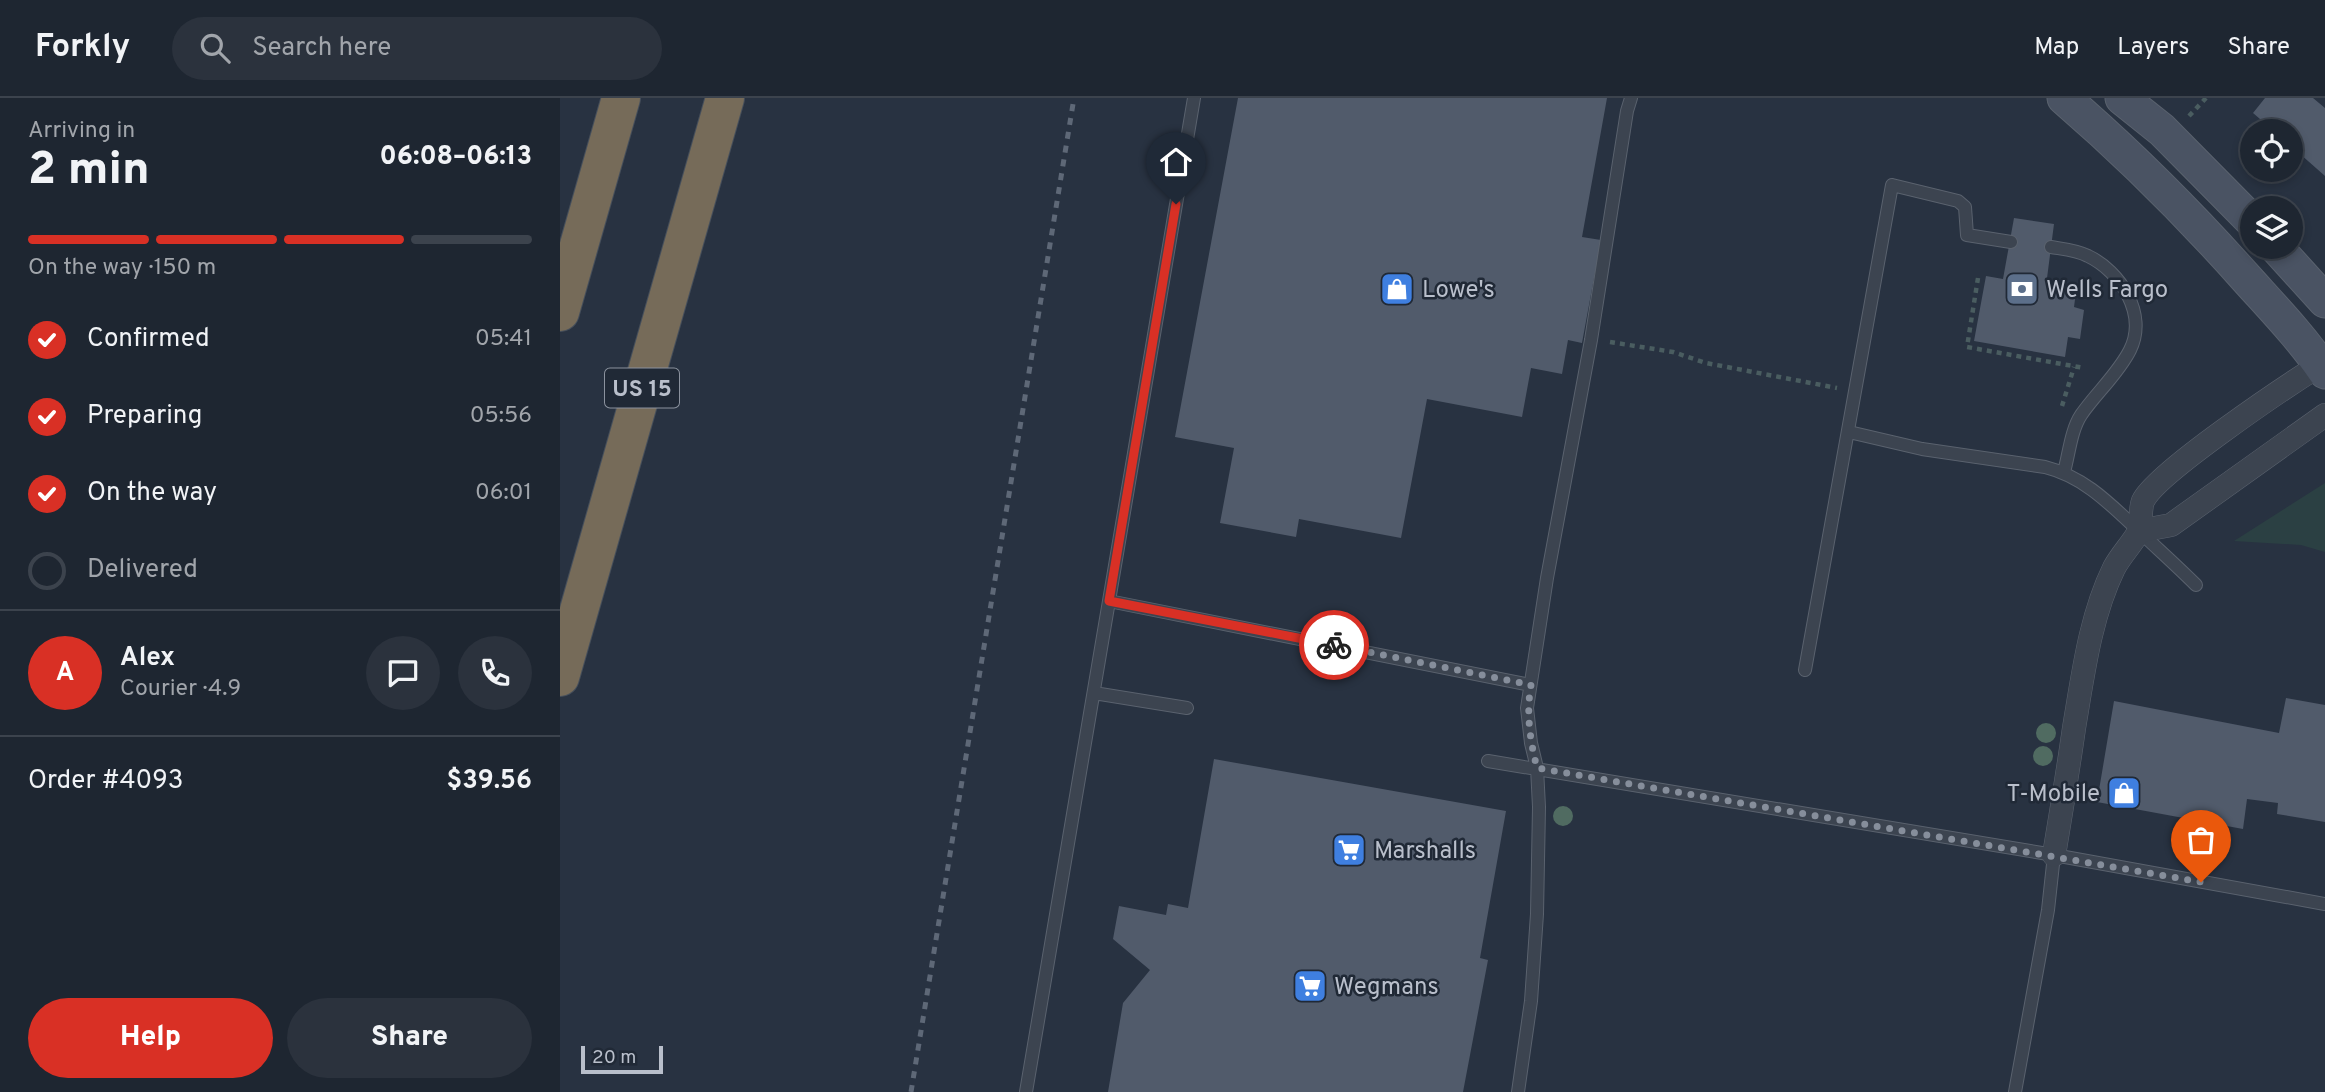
<!DOCTYPE html>
<meta charset="utf-8">
<style>
body{margin:0;font-family:Overpass,sans-serif;background:#2b323d;color:#f1f3f6;height:100vh;display:flex;flex-direction:column;font-size:26px;white-space:nowrap}
*{box-sizing:border-box;margin:0}
p{font-size:23px;color:#a1a5ab}
.icon{flex:none;width:38px;height:38px;fill:none;stroke:currentColor;stroke-width:2;stroke-linecap:round;stroke-linejoin:round}
.map{position:relative;flex:1;overflow:hidden}
.sheet{display:flex;flex-direction:column;background:#1e2631;width:560px}
.sheet>*{flex:none}
.buttons{position:absolute;left:1680px;top:21px;display:grid;gap:14px}
.buttons a{display:grid;place-items:center;width:63px;height:63px;border-radius:50%;background:#1e2631;box-shadow:0 4px 10px #0003,0 0 0 2px #3c434d;font-size:35px}
.scale{position:absolute;left:21px;bottom:18px;width:82px;box-sizing:border-box;padding-left:7px;border:4px solid #b9bfcb;border-top:0;font-size:19px;line-height:24px;white-space:nowrap;color:#b9bfcb;-webkit-text-stroke:5px #202936;paint-order:stroke}
.pin{position:absolute;display:grid;place-items:center;width:60px;height:60px;color:#fff;margin:-72px -30px;border-radius:50% 50% 50% 0;rotate:-45deg;box-shadow:0 0 7px #0007}
.pin .icon{rotate:45deg}
.courier{position:absolute;display:grid;place-items:center;width:70px;height:70px;margin:-35px;border:5px solid #d93025;border-radius:50%;background:#fff;color:#222;box-shadow:0 2px 9px #0007}
.overview em{font-style:normal;font-weight:800}
.overview div{display:flex;flex-direction:column-reverse}
.overview{display:flex;align-items:center;justify-content:space-between;height:119px;padding:0 28px}
h1{font-size:46px;font-weight:800;line-height:52px}
.bar{display:grid;grid-template-columns:repeat(4,1fr);gap:10px 7px;align-content:center;height:84px;padding:0 28px}
.bar i{height:9px;border-radius:5px;background:#3c434d}
.bar .current{background:#d93025}
.bar p{grid-column:span 4}
.line{display:flex;align-items:center;gap:18px;padding:0 28px;border-top:2px solid #3c434d}
.line div{flex:1}
.round{display:grid;place-items:center;flex:none;width:74px;height:74px;border-radius:37px;background:#2b323d}
ol{padding:0 28px;list-style:none}
li{display:flex;align-items:center;gap:21px;height:77px}
li p{margin-inline-start:auto}
li .icon{padding:7px;border-radius:50%;background:#d93025;color:#fff;stroke-width:4}
li:last-child{color:#a1a5ab}
li i{width:38px;height:38px;border:4px solid #3c434d;border-radius:50%}
.button{display:flex;gap:14px;margin-top:auto;padding:14px 28px}
.button a{flex:1;height:80px;border-radius:42px;background:#d93025;color:#fff;font-size:28px;font-weight:800;line-height:80px;text-align:center}
.button a+a{background:#2b323d;color:#f1f3f6}
header{display:flex;align-items:center;gap:42px;box-sizing:border-box;height:98px;padding:0 35px;background:#1e2631;border-bottom:2px solid #3c434d}
header strong{font-size:33px}
nav{display:flex;gap:38px;margin-inline-start:auto;font-size:24px}
.search{width:490px;height:63px;background:#2b323d;display:flex;align-items:center;gap:18px;box-sizing:border-box;padding:0 24px;border-radius:38px;color:#a1a5ab;font-size:26px}
main{display:flex;flex:1;min-height:0}
.map>svg:first-child{display:block}
</style>
<header>
<strong>Forkly</strong>
<div class="search"><svg class="icon" aria-label="search" viewBox="0 0 24 24"><circle cx="10" cy="10" r="6"/><path d="M15 15l6 6"/></svg>Search here</div>
<nav><a>Map</a><a>Layers</a><a>Share</a></nav>
</header>
<main>
<section class="sheet">
<div class="overview"><div><h1>2 min</h1><p>Arriving in</p></div><em>06:08–06:13</em></div>
<div class="bar"><i class="current"></i><i class="current"></i><i class="current"></i><i></i><p>On the way · 150 m</p></div>
<ol>
<li><svg class="icon" aria-label="check" viewBox="0 0 24 24"><path d="M5 12l5 5 9-10"/></svg>Confirmed<p>05:41</p></li>
<li><svg class="icon" aria-label="check" viewBox="0 0 24 24"><path d="M5 12l5 5 9-10"/></svg>Preparing<p>05:56</p></li>
<li><svg class="icon" aria-label="check" viewBox="0 0 24 24"><path d="M5 12l5 5 9-10"/></svg>On the way<p>06:01</p></li>
<li><i></i>Delivered</li>
</ol>
<div class="line" style="height:126px"><b class="round" style="background:#d93025;color:#fff">A</b><div><b>Alex</b><p>Courier · 4.9</p></div><a class="round"><svg class="icon" aria-label="chat" viewBox="0 0 24 24"><path d="M4 5h16v11H9l-5 4z"/></svg></a><a class="round"><svg class="icon" aria-label="phone" viewBox="0 0 24 24"><path d="M5 4h4l2 5-3 2q2 4 5 5l2-3 5 2v4C11 20 4 13 5 4z"/></svg></a></div>
<div class="line" style="height:91px"><div>Order #4093</div><b>$39.56</b></div>
<div class="button"><a>Help</a><a>Share</a></div>
</section>
<div class="map">
<svg width="1765" height="994" viewBox="0 0 1765 994">
<rect width="100%" height="100%" fill="#283241"/>
<path fill="#2b4043" d="M1765 385V454L1741 447 1674 443Z"/>
<path fill="#515b6b" d="M678 0H1047L1022 139 1041 142 1022 245 1008 242 1002 276 971 270 962 319 867 301 841 440 739 421 736 439 660 425 674 350 615 339Z
M1705 0H1753L1765 10V78L1731 48V33H1714L1693 15Z
M1454 120 1494 126 1486 188 1516 194 1514 209 1524 212 1520 241 1508 239 1505 259 1414 243 1426 178 1443 181Z
M1726 600 1765 607V724L1717 716 1718 705 1687 701 1683 731 1537 704 1554 603 1719 635Z
M654 661 946 713 920 860 928 862 903 994H548L563 905 590 872 553 841 559 808 606 817 608 806 628 810Z"/>
<g fill="none" stroke-linecap="round" stroke-linejoin="round">
<defs>
<path id="lane" d="M1491 149C1503 151 1517 152 1528 158 1560 173 1588 216 1570 252 1558 276 1536 295 1521 317 1511 332 1509 356 1504 374
M1289 334 1362 351 1485 369C1525 379 1551 407 1581 435 1599 452 1618 469 1636 487
M549 503 970 587
M1245 572 1332 87 1398 103 1405 109 1407 137 1451 144
M534 595 627 610
M928 663 1494 757 1765 806
M466 994 634 0
M958 994 971 903 977 816 979 709 977 670 971 645 967 610 987 480 1031 242 1067 13 1071 0
M1455 994 1488 812 1494 757"/>
<path id="street" d="M1579 433 1611 427 1765 317
M1494 757C1501 715 1508 673 1514 630 1523 577 1530 519 1554 470 1561 457 1571 447 1578 435 1583 426 1579 413 1583 403 1596 375 1728 287 1760 267"/>
<path id="secondary" d="M1504 0C1569 56 1629 116 1686 180 1713 210 1742 240 1765 274
M1562 0 1602 32 1692 123
M1716 149 1765 203"/>
<path id="highway" d="M0 214 61 0
M0 579 165 0"/>
</defs>
<use href="#lane" stroke="#5a626e" stroke-width="14"/>
<use href="#street" stroke="#5a626e" stroke-width="24"/>
<use href="#secondary" stroke="#5a626e" stroke-width="35"/>
<use href="#highway" stroke="#464f5b" stroke-width="40"/>
<path stroke="#4a5d60" stroke-width="4.5" stroke-dasharray="5 5" stroke-linecap="butt" d="M1629 18 1646 0
M1418 180 1407 249 1524 270
M1050 244 1113 254 1146 265 1277 290
M1502 308 1514 269"/>
<use href="#lane" stroke="#3c4450" stroke-width="12"/>
<use href="#street" stroke="#3c4450" stroke-width="23"/>
<use href="#secondary" stroke="#4a5363" stroke-width="33"/>
<use href="#highway" stroke="#766b59" stroke-width="38"/>
<path stroke="#5e6877" stroke-width="5" stroke-dasharray="7 7" stroke-linecap="butt" d="M351 994 514 0"/>
</g>
<g fill="#506b61">
<circle cx="1486" cy="635" r="10"/>
<circle cx="1483" cy="658" r="10"/>
<circle cx="1003" cy="718" r="10"/>
</g>
<g fill="none" stroke-linecap="round" stroke-linejoin="round">
<path stroke="#868e9b" stroke-width="7" stroke-dasharray="0 12.6" d="M774 547 971 587C966 616 970 642 977 670L1641 784"/>
<path stroke="#d93025" stroke-width="9" d="M616 106 549 503 774 547"/>
</g>
<defs>
<symbol id="shop-square" viewBox="-11 -11 22 22"><rect x="-9" y="-9" width="18" height="18" rx="4" fill="#3f7fe0" stroke="#202936"/><path d="M-5-2.5h2.3a2.7 3.5 0 0 1 5.4 0H5L5.5 6h-11ZM-1.5-2.5h3a1.5 2.3 0 0 0-3 0Z" fill="#fff"/></symbol>
<symbol id="bank-square" viewBox="-11 -11 22 22"><rect x="-9" y="-9" width="18" height="18" rx="4" fill="#5c6f8a" stroke="#202936"/><path d="M-6-4H6V4H-6ZM0-2.3a2.3 2.3 0 1 0 0 4.6a2.3 2.3 0 1 0 0-4.6Z" fill="#fff"/></symbol>
<symbol id="supermarket-square" viewBox="-11 -11 22 22"><rect x="-9" y="-9" width="18" height="18" rx="4" fill="#3f7fe0" stroke="#202936"/><path d="M-6-5.5h2.5l.6 2H6L4.5 2H-2.5L-4.4-4H-6ZM-1.5 3.2a1.3 1.3 0 1 0 .1 0ZM3 3.2a1.3 1.3 0 1 0 .1 0Z" fill="#fff"/></symbol>
</defs>
<g fill-rule="evenodd">
<use href="#shop-square" x="818" y="172" width="38" height="38"/>
<use href="#bank-square" x="1443" y="172" width="38" height="38"/>
<use href="#shop-square" x="1545" y="676" width="38" height="38"/>
<use href="#supermarket-square" x="770" y="733" width="38" height="38"/>
<use href="#supermarket-square" x="731" y="869" width="38" height="38"/>
</g>
<g text-anchor="middle" stroke-width="5" stroke-linejoin="round" paint-order="stroke">
<rect fill="#202936" stroke="#8b929e" stroke-width="2" x="45" y="270.5" width="74" height="39" rx="5"/>
<g font-size="23" font-weight="bold" fill="#b9bfcb">
<text x="82" y="298">US 15</text>
</g>
<g font-size="24" fill="#b9bfcb" stroke="#202936" text-anchor="start">
<text x="862" y="199">Lowe's</text>
<text x="1486" y="199">Wells Fargo</text>
<text x="1540" y="703" text-anchor="end">T-Mobile</text>
<text x="814" y="760">Marshalls</text>
<text x="774" y="896">Wegmans</text>
</g>
</g>
</svg>
<div class="buttons">
<a><svg class="icon" aria-label="locate" viewBox="0 0 24 24"><circle cx="12" cy="12" r="6"/><path d="M12 2v4M12 18v4M2 12h4M18 12h4"/></svg></a>
<a><svg class="icon" aria-label="layers" viewBox="0 0 24 24"><path d="M12 4l9 5-9 5-9-5zM3 14l9 5 9-5"/></svg></a>
</div>
<div class="scale">20 m</div>
<div class="pin" style="left:1641px;top:784px;background:#ea580c"><svg class="icon" aria-label="bag" viewBox="0 0 24 24"><path d="M5 8h14l-1 12H6zM9 8a3 3 0 0 1 6 0"/></svg></div>
<div class="pin" style="left:616px;top:106px;background:#1f2937"><svg class="icon" aria-label="home" viewBox="0 0 24 24"><path d="M3 11l9-7 9 7M6 9v11h12V9"/></svg></div>
<div class="courier" style="left:774px;top:547px"><svg class="icon" aria-label="bike" viewBox="0 0 24 24"><circle cx="6" cy="16" r="4"/><circle cx="18" cy="16" r="4"/><path d="M6 16l4-8h5l3 8M10 8l3 8H6M13 5h3"/></svg></div>
</div>
</main>
